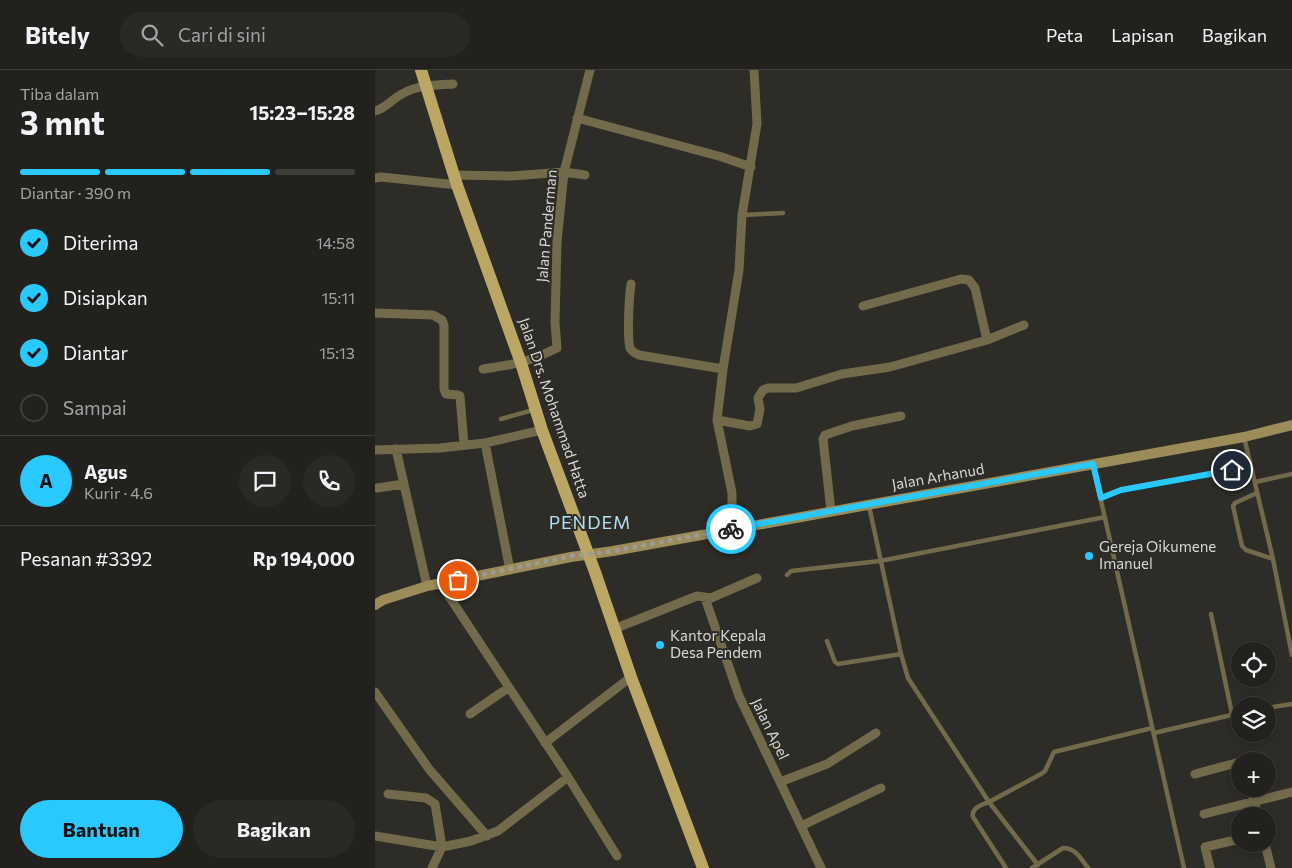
<!DOCTYPE html>
<html lang="id">
<meta charset="utf-8">
<style>
body{margin:0;font-family:Commissioner,sans-serif;background:#2a2926;color:#f1f3f6;height:100vh;display:flex;flex-direction:column;font-size:19px;white-space:nowrap}
*{box-sizing:border-box;margin:0}
p{font-size:16px;color:#a2a3a4}
.icon{flex:none;width:28px;height:28px;fill:none;stroke:currentColor;stroke-width:2;stroke-linecap:round;stroke-linejoin:round}
.map{position:relative;flex:1;overflow:hidden}
.drawer{display:flex;flex-direction:column;background:#22211d;width:375px}
.drawer>*{flex:none}
.buttons{position:absolute;left:856px;top:572px;display:grid;gap:10px}
.buttons a{display:grid;place-items:center;width:45px;height:45px;border-radius:50%;background:#22211d;box-shadow:0 2px 8px #0003,0 0 0 1px #3f3e3b;font-size:25px}
.pin{position:absolute;display:grid;place-items:center;width:42px;height:42px;color:#fff;margin:-21px;border:2px solid #fff;border-radius:50%;box-shadow:0 1px 5px #0007}
.courier{position:absolute;display:grid;place-items:center;width:50px;height:50px;margin:-25px;border:4px solid #29c8ff;border-radius:50%;background:#fff;color:#222;box-shadow:0 1px 6px #0007}
.headline em{font-style:normal;font-weight:700}
.headline div{display:flex;flex-direction:column-reverse}
.headline{display:flex;align-items:center;justify-content:space-between;height:85px;padding:0 20px}
h1{font-size:32px;font-weight:700;line-height:38px}
.bar{display:grid;grid-template-columns:repeat(4,1fr);gap:8px 5px;align-content:center;height:60px;padding:0 20px}
.bar i{height:6px;border-radius:4px;background:#3f3e3b}
.bar .current{background:#29c8ff}
.bar p{grid-column:span 4}
.line{display:flex;align-items:center;gap:12px;padding:0 20px;border-top:1px solid #3f3e3b}
.line div{flex:1}
.round{display:grid;place-items:center;flex:none;width:52px;height:52px;border-radius:26px;background:#2a2926}
ol{padding:0 20px;list-style:none}
li{display:flex;align-items:center;gap:15px;height:55px}
li p{margin-inline-start:auto}
li .icon{padding:5px;border-radius:50%;background:#29c8ff;color:#111;stroke-width:4}
li:last-child{color:#a2a3a4}
li i{width:28px;height:28px;border:2px solid #3f3e3b;border-radius:50%}
.action{display:flex;gap:10px;margin-top:auto;padding:10px 20px}
.action a{flex:1;height:58px;border-radius:30px;background:#29c8ff;color:#111;font-size:20px;font-weight:700;line-height:58px;text-align:center}
.action a+a{background:#2a2926;color:#f1f3f6}
header{display:flex;align-items:center;gap:30px;box-sizing:border-box;height:70px;padding:0 25px;background:#22211d;border-bottom:1px solid #3f3e3b}
header strong{font-size:24px}
nav{display:flex;gap:28px;margin-inline-start:auto;font-size:18px}
.search{width:350px;height:45px;background:#2a2926;display:flex;align-items:center;gap:12px;box-sizing:border-box;padding:0 18px;border-radius:28px;color:#a2a3a4;font-size:19px}
main{display:flex;flex:1;min-height:0}
.map>svg:first-child{display:block}
</style>
<header>
<strong>Bitely</strong>
<div class="search"><svg class="icon" aria-label="search" viewBox="0 0 24 24"><circle cx="10" cy="10" r="6"/><path d="M15 15l6 6"/></svg>Cari di sini</div>
<nav><a>Peta</a><a>Lapisan</a><a>Bagikan</a></nav>
</header>
<main>
<section class="drawer">
<div class="headline"><div><h1>3 mnt</h1><p>Tiba dalam</p></div><em>15:23–15:28</em></div>
<div class="bar"><i class="current"></i><i class="current"></i><i class="current"></i><i></i><p>Diantar · 390 m</p></div>
<ol>
<li><svg class="icon" aria-label="check" viewBox="0 0 24 24"><path d="M5 12l5 5 9-10"/></svg>Diterima<p>14:58</p></li>
<li><svg class="icon" aria-label="check" viewBox="0 0 24 24"><path d="M5 12l5 5 9-10"/></svg>Disiapkan<p>15:11</p></li>
<li><svg class="icon" aria-label="check" viewBox="0 0 24 24"><path d="M5 12l5 5 9-10"/></svg>Diantar<p>15:13</p></li>
<li><i></i>Sampai</li>
</ol>
<div class="line" style="height:90px"><b class="round" style="background:#29c8ff;color:#111">A</b><div><b>Agus</b><p>Kurir · 4.6</p></div><a class="round"><svg class="icon" aria-label="chat" viewBox="0 0 24 24"><path d="M4 5h16v11H9l-5 4z"/></svg></a><a class="round"><svg class="icon" aria-label="phone" viewBox="0 0 24 24"><path d="M5 4h4l2 5-3 2q2 4 5 5l2-3 5 2v4C11 20 4 13 5 4z"/></svg></a></div>
<div class="line" style="height:65px"><div>Pesanan #3392</div><b>Rp 194,000</b></div>
<div class="action"><a>Bantuan</a><a>Bagikan</a></div>
</section>
<div class="map">
<svg width="917" height="798" viewBox="0 0 917 798">
<rect width="100%" height="100%" fill="#2d2c27"/>
<g fill="none" stroke-linecap="round" stroke-linejoin="round">
<path stroke="#736a4b" stroke-width="4.5" d="M367 145 408 143
M126 349 158 340
M869 367 898 489 917 585
M718 395 809 798
M880 412 917 404
M882 423 860 433 858 436 867 476 871 480 898 489
M726 428 746 420 876 397
M494 436 526 584 533 608 614 732C606 735 596 738 598 747L631 798
M412 505 416 501 505 491 730 447
M836 544 857 644
M452 571 460 592 463 594 526 584
M892 638 917 634
M779 663 865 643
M663 795 614 732 666 704 670 701 679 682 777 658
M657 798 688 778C701 778 706 789 713 798"/>
<path stroke="#736a4b" stroke-width="9" d="M0 41C11 38 17 29 27 24 42 15 61 15 78 14
M202 48 347 87 376 97
M79 105 137 106 189 102 210 105
M0 108 6 107 82 115
M256 214C254 227 252 266 255 278 257 282 260 283 264 285L348 299
M488 236 586 209 594 210 600 218 612 270
M0 243 58 245 67 250 69 255V319L71 324 83 325 85 326 89 375
M108 299C138 295 154 292 182 278L180 253 182 172 189 102 215 0
M342 350 375 356 382 354 385 339 383 328 388 320 393 318H421L467 304 515 297 612 270 649 255
M110 373 135 500
M21 379 52 516
M0 380 65 378 110 373 167 360
M2 418 29 414
M456 441 448 369 450 365 477 356 526 346
M357 459V423L342 350 348 299 364 200 367 145 382 54 379 0
M66 514 193 707 242 786
M330 528 364 626 446 798
M239 559 322 526 336 528 382 508
M0 622 54 699 112 766
M95 644 133 618
M170 673 256 607
M820 704 865 692
M405 712 452 694 501 663
M876 719 883 746
M13 724 51 728 60 734 67 777 57 798
M829 744 917 722
M426 756 506 718
M0 766 67 777 96 771 123 761 193 707
M890 774 896 798
M835 798 830 777 865 769"/>
<path stroke="#9b8c5a" stroke-width="10" d="M0 535 8 530 52 516 196 487 238 481 869 367 917 355"/>
<path stroke="#baa665" stroke-width="12" d="M46 0 82 115 146 293 167 360 220 502 256 607 328 798"/>
</g>
<g fill="none" stroke-linecap="round" stroke-linejoin="round">
<path stroke="#9c9b97" stroke-width="5" stroke-dasharray="0 9" d="M83 510 196 486 238 481 356 459"/>
<path stroke="#29c8ff" stroke-width="6" d="M356 459 718 394 726 428 746 420 857 400"/>
</g>
<g fill="#29c8ff" stroke="#2d2c27" stroke-width="2">
<circle cx="714" cy="486" r="5"/>
<circle cx="285" cy="575" r="5"/>
</g>
<g text-anchor="middle" stroke-width="4" stroke-linejoin="round" paint-order="stroke">
<g font-size="15" fill="#d7d7d4" stroke="#2d2c27">
<text transform="translate(172 156) rotate(-85)" y="5">Jalan Panderman</text>
<text transform="translate(179 338) rotate(71)" y="5">Jalan Drs. Mohammad Hatta</text>
<text transform="translate(563 407) rotate(-10)" y="5">Jalan Arhanud</text>
<text transform="translate(395 659) rotate(64)" y="5">Jalan Apel</text>
</g>
<g font-size="15" fill="#d7d7d4" stroke="#2d2c27" text-anchor="start">
<text x="724" y="482">Gereja Oikumene<tspan x="724" dy="17">Imanuel</tspan></text>
<text x="295" y="571">Kantor Kepala<tspan x="295" dy="17">Desa Pendem</tspan></text>
</g>
<g font-size="18" letter-spacing="1" fill="#aee0f6" stroke="#2d2c27">
<text x="215" y="459">PENDEM</text>
</g>
</g>
</svg>
<div class="buttons">
<a><svg class="icon" aria-label="locate" viewBox="0 0 24 24"><circle cx="12" cy="12" r="6"/><path d="M12 2v4M12 18v4M2 12h4M18 12h4"/></svg></a>
<a><svg class="icon" aria-label="layers" viewBox="0 0 24 24"><path d="M12 4l9 5-9 5-9-5zM3 14l9 5 9-5"/></svg></a>
<a>+</a>
<a>−</a>
</div>
<div class="pin" style="left:83px;top:510px;background:#ea580c"><svg class="icon" aria-label="bag" viewBox="0 0 24 24"><path d="M5 8h14l-1 12H6zM9 8a3 3 0 0 1 6 0"/></svg></div>
<div class="pin" style="left:857px;top:400px;background:#1f2937"><svg class="icon" aria-label="home" viewBox="0 0 24 24"><path d="M3 11l9-7 9 7M6 9v11h12V9"/></svg></div>
<div class="courier" style="left:356px;top:459px"><svg class="icon" aria-label="bike" viewBox="0 0 24 24"><circle cx="6" cy="16" r="4"/><circle cx="18" cy="16" r="4"/><path d="M6 16l4-8h5l3 8M10 8l3 8H6M13 5h3"/></svg></div>
</div>
</main>
